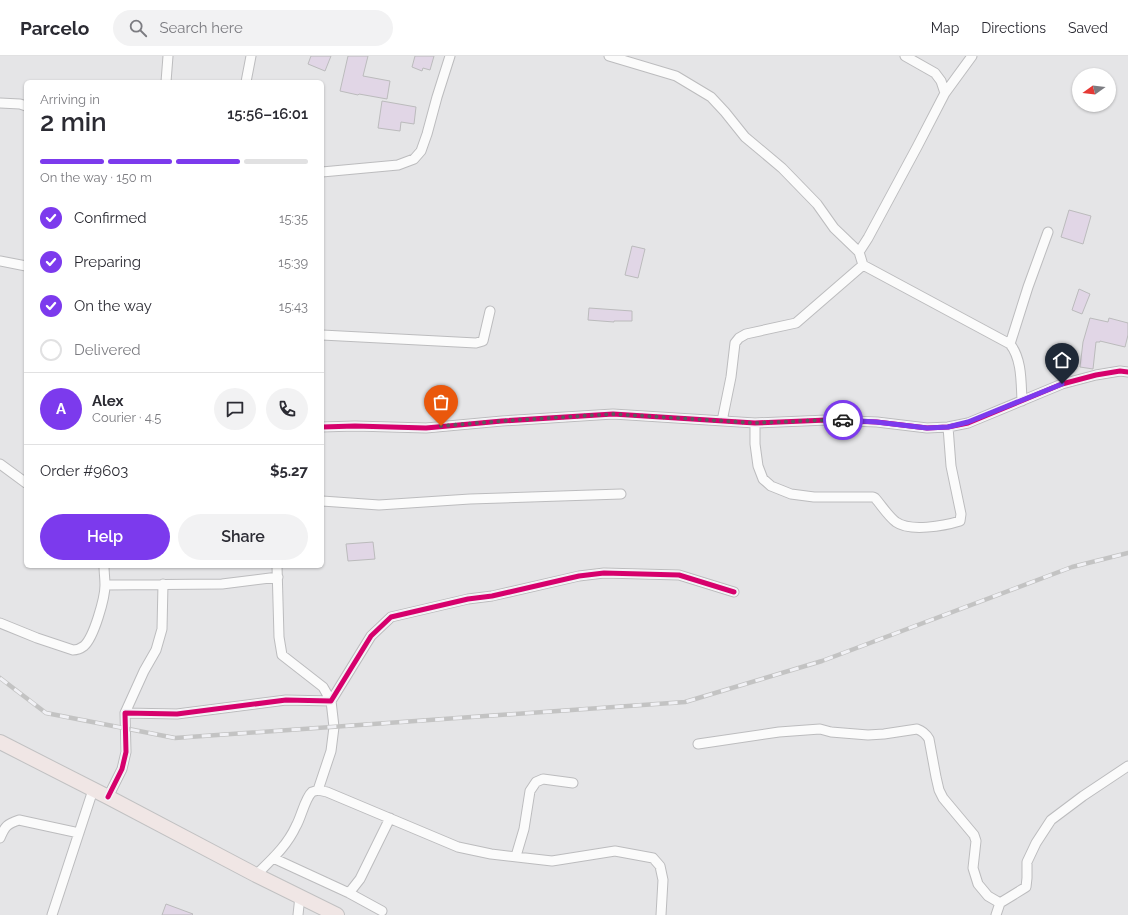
<!DOCTYPE html>
<meta charset="utf-8">
<style>
body{margin:0;font-family:Raleway,sans-serif;background:#f2f2f3;color:#2b2b33;height:100vh;display:flex;flex-direction:column;font-size:15px;white-space:nowrap}
*{box-sizing:border-box;margin:0}
p{font-size:13px;color:#7c7c81}
.icon{flex:none;width:22px;height:22px;fill:none;stroke:currentColor;stroke-width:2;stroke-linecap:round;stroke-linejoin:round}
.map{position:relative;flex:1;overflow:hidden}
.side{position:absolute;left:24px;top:24px;width:300px;height:488px;display:flex;flex-direction:column;background:#fff;border-radius:6px;box-shadow:0 1px 3px #0004}
.side>*{flex:none}
.needle{width:26px;rotate:255deg}
.fabs{position:absolute;left:1072px;top:12px;display:grid;gap:8px}
.fabs a{display:grid;place-items:center;width:44px;height:44px;border-radius:50%;background:#fff;box-shadow:0 1px 3px #0004;font-size:20px}
.pin{position:absolute;display:grid;place-items:center;width:34px;height:34px;color:#fff;margin:-41px -17px;border-radius:50% 50% 50% 0;rotate:-45deg;box-shadow:0 0 4px #0007}
.pin .icon{rotate:45deg}
.courier{position:absolute;display:grid;place-items:center;width:40px;height:40px;margin:-20px;border:3px solid #7c3aed;border-radius:50%;background:#fff;color:#222;box-shadow:0 1px 5px #0007}
.summary em{font-style:normal;font-weight:600}
.summary div{display:flex;flex-direction:column-reverse}
.summary{display:flex;align-items:center;justify-content:space-between;height:68px;padding:0 16px}
h1{font-size:26px;font-weight:600;line-height:30px}
.bar{display:grid;grid-template-columns:repeat(4,1fr);gap:6px 4px;align-content:center;height:48px;padding:0 16px}
.bar i{height:5px;border-radius:3px;background:#e1e1e2}
.bar .selected{background:#7c3aed}
.bar p{grid-column:span 4}
.line{display:flex;align-items:center;gap:10px;padding:0 16px;border-top:1px solid #e1e1e2}
.line div{flex:1}
.round{display:grid;place-items:center;flex:none;width:42px;height:42px;border-radius:21px;background:#f2f2f3}
ol{padding:0 16px;list-style:none}
li{display:flex;align-items:center;gap:12px;height:44px}
li p{margin-inline-start:auto}
li .icon{padding:4px;border-radius:50%;background:#7c3aed;color:#fff;stroke-width:4}
li:last-child{color:#7c7c81}
li i{width:22px;height:22px;border:2px solid #e1e1e2;border-radius:50%}
.button{display:flex;gap:8px;margin-top:auto;padding:8px 16px}
.button a{flex:1;height:46px;border-radius:24px;background:#7c3aed;color:#fff;font-size:16px;font-weight:600;line-height:46px;text-align:center}
.button a+a{background:#f2f2f3;color:#2b2b33}
header{display:flex;align-items:center;gap:24px;box-sizing:border-box;height:56px;padding:0 20px;background:#fff;border-bottom:1px solid #e1e1e2}
header strong{font-size:19px}
nav{display:flex;gap:22px;margin-inline-start:auto;font-size:14px}
.search{width:280px;height:36px;background:#f2f2f3;display:flex;align-items:center;gap:10px;box-sizing:border-box;padding:0 14px;border-radius:22px;color:#7c7c81;font-size:15px}
.map>svg:first-child{display:block}
</style>
<header>
<strong>Parcelo</strong>
<div class="search"><svg class="icon" aria-label="search" viewBox="0 0 24 24"><circle cx="10" cy="10" r="6"/><path d="M15 15l6 6"/></svg>Search here</div>
<nav><a>Map</a><a>Directions</a><a>Saved</a></nav>
</header>
<div class="map">
<svg width="1128" height="859" viewBox="0 0 1128 859">
<rect width="100%" height="100%" fill="#e5e5e7"/>
<path fill="#e1d6e6" stroke="#bbbbbc" d="M311 0H331L325 15 308 8Z
M348 0H368L363 20 390 25 387 43 359 38 358 39 340 35Z
M415 0H434L430 14 423 12 422 15 412 11Z
M382 45 416 51 414 68 401 66 400 75 378 72Z
M1069 154 1091 160 1083 188 1061 181Z
M632 190 645 193 638 222 625 219Z
M1079 233 1090 238 1082 258 1072 254Z
M589 252 632 255V265H614V266L588 264Z
M1090 262 1108 266 1109 262 1128 267V279L1125 291 1100 285V286H1096L1093 313 1080 311 1083 286Z
M373 486 375 503 348 505 346 488Z
M166 848 193 858 192 859H162Z"/>
<g fill="none" stroke-linecap="round" stroke-linejoin="round">
<defs>
<path id="street" d="M609 0 676 20 711 41 725 56 745 81 782 112 817 148 834 172 859 196 863 209 796 267 746 278 739 282 735 287 731 321 722 365
M905 0 935 17 941 25 945 37
M166 26 168 0
M246 26 251 0
M0 47 20 48 26 50
M322 116 398 109 414 103 421 95 427 78 437 41 450 0
M859 196 868 182 917 91 945 37 972 0
M0 205 26 210
M863 209 1010 288C1022 303 1021 326 1022 345
M322 279 476 287 483 285 490 255
M1010 288 1028 231 1048 176
M755 367V388L758 410 763 423 771 430 791 438 814 441H873L875 442C882 450 888 460 896 466 910 476 944 470 960 465L961 458 951 410 948 371
M322 371 355 370 426 372 502 365 613 358 755 367 827 364 877 366 927 372 948 371 968 367 1062 328 1096 319 1120 315 1128 316
M0 408 26 427
M322 445 379 449 470 443 621 438
M277 510 279 581 282 599 323 631 331 645 334 671 331 695 318 734
M105 529 222 528 278 521
M0 567 37 582 73 594C77 594 80 593 84 590 94 581 105 542 105 529 105 523 104 516 104 510
M125 657 144 615 156 594 162 573 163 528
M698 688 779 676 820 673 831 676 868 679 884 678 917 673C923 675 926 678 929 683L936 721 939 734 943 742 974 779 976 785 973 812 978 828 988 840 1000 847
M108 741 122 713 126 696 125 657 177 658 286 644 331 645 371 580 391 561 468 543 492 540 579 520 604 517 679 519 734 536
M0 782C5 770 7 768 19 764L79 777
M516 800 524 773 530 735 536 726 543 723 573 727
M273 802 349 837 360 823 390 762
M256 819C271 804 287 790 296 770 301 762 305 742 312 736 314 735 316 735 318 734L327 736 458 791 491 798 552 805 615 795 653 802 660 810 663 824 661 859
M349 837 382 855
M52 859 93 734
M298 859 300 840
M996 859 1000 847 1026 831 1027 822V806L1036 787 1051 764 1083 740 1128 710"/>
<path id="primary" d="M0 686 108 741 256 819 337 859"/>
</defs>
<use href="#street" stroke="#bcbcbe" stroke-width="11"/>
<use href="#primary" stroke="#c1c1c2" stroke-width="16"/>
<use href="#street" stroke="#fbfbfb" stroke-width="9"/>
<use href="#primary" stroke="#f0e6e5" stroke-width="14"/>
<defs>
<path id="rail" d="M0 622 46 657 175 682 685 646 822 605 1072 511 1128 497"/>
</defs>
<use href="#rail" stroke="#c3c3c3" stroke-width="4.5"/>
<use href="#rail" stroke="#f1f1f5" stroke-width="3" stroke-dasharray="9" stroke-linecap="butt"/>
<defs>
<path id="cycleway" d="M322 371 355 370 426 372 502 365 613 358 755 367 827 364 877 366 927 372 948 371 968 367 1062 328 1096 319 1120 315 1128 316
M108 741 122 713 126 696 125 657 177 658 286 644 331 645 371 580 391 561 468 543 492 540 579 520 604 517 679 519 734 536"/>
</defs>
<use href="#cycleway" stroke="#f1f1f5" stroke-width="8"/>
<use href="#cycleway" stroke="#d6006c" stroke-width="5"/>
</g>
<g fill="none" stroke-linecap="round" stroke-linejoin="round">
<path stroke="#5b5b5d" stroke-width="4" stroke-dasharray="0 7.2" d="M441 370 502 365 613 358 755 367 827 364H843"/>
<path stroke="#7c3aed" stroke-width="5" d="M843 364 876 366 927 372 948 371 968 366 1062 328"/>
</g>
</svg>
<div class="fabs">
<a><svg class="needle" viewBox="-14 -14 28 28"><path d="M0-13l5 13h-10z" fill="#e53935"/><path d="M0 13l5-13h-10z" fill="#7c7c81"/></svg></a>
</div>
<div class="pin" style="left:441px;top:370px;background:#ea580c"><svg class="icon" aria-label="bag" viewBox="0 0 24 24"><path d="M5 8h14l-1 12H6zM9 8a3 3 0 0 1 6 0"/></svg></div>
<div class="pin" style="left:1062px;top:328px;background:#1f2937"><svg class="icon" aria-label="home" viewBox="0 0 24 24"><path d="M3 11l9-7 9 7M6 9v11h12V9"/></svg></div>
<div class="courier" style="left:843px;top:364px"><svg class="icon" aria-label="car" viewBox="0 0 24 24"><path d="M5 17H2v-5l4-1 3-4h7l3 4 3 1v5h-3M9 17h6M6 11h13"/><circle cx="7" cy="17" r="2"/><circle cx="17" cy="17" r="2"/></svg></div>
<section class="side">
<div class="summary"><div><h1>2 min</h1><p>Arriving in</p></div><em>15:56–16:01</em></div>
<div class="bar"><i class="selected"></i><i class="selected"></i><i class="selected"></i><i></i><p>On the way · 150 m</p></div>
<ol>
<li><svg class="icon" aria-label="check" viewBox="0 0 24 24"><path d="M5 12l5 5 9-10"/></svg>Confirmed<p>15:35</p></li>
<li><svg class="icon" aria-label="check" viewBox="0 0 24 24"><path d="M5 12l5 5 9-10"/></svg>Preparing<p>15:39</p></li>
<li><svg class="icon" aria-label="check" viewBox="0 0 24 24"><path d="M5 12l5 5 9-10"/></svg>On the way<p>15:43</p></li>
<li><i></i>Delivered</li>
</ol>
<div class="line" style="height:72px"><b class="round" style="background:#7c3aed;color:#fff">A</b><div><b>Alex</b><p>Courier · 4.5</p></div><a class="round"><svg class="icon" aria-label="chat" viewBox="0 0 24 24"><path d="M4 5h16v11H9l-5 4z"/></svg></a><a class="round"><svg class="icon" aria-label="phone" viewBox="0 0 24 24"><path d="M5 4h4l2 5-3 2q2 4 5 5l2-3 5 2v4C11 20 4 13 5 4z"/></svg></a></div>
<div class="line" style="height:52px"><div>Order #9603</div><b>$5.27</b></div>
<div class="button"><a>Help</a><a>Share</a></div>
</section>
</div>
